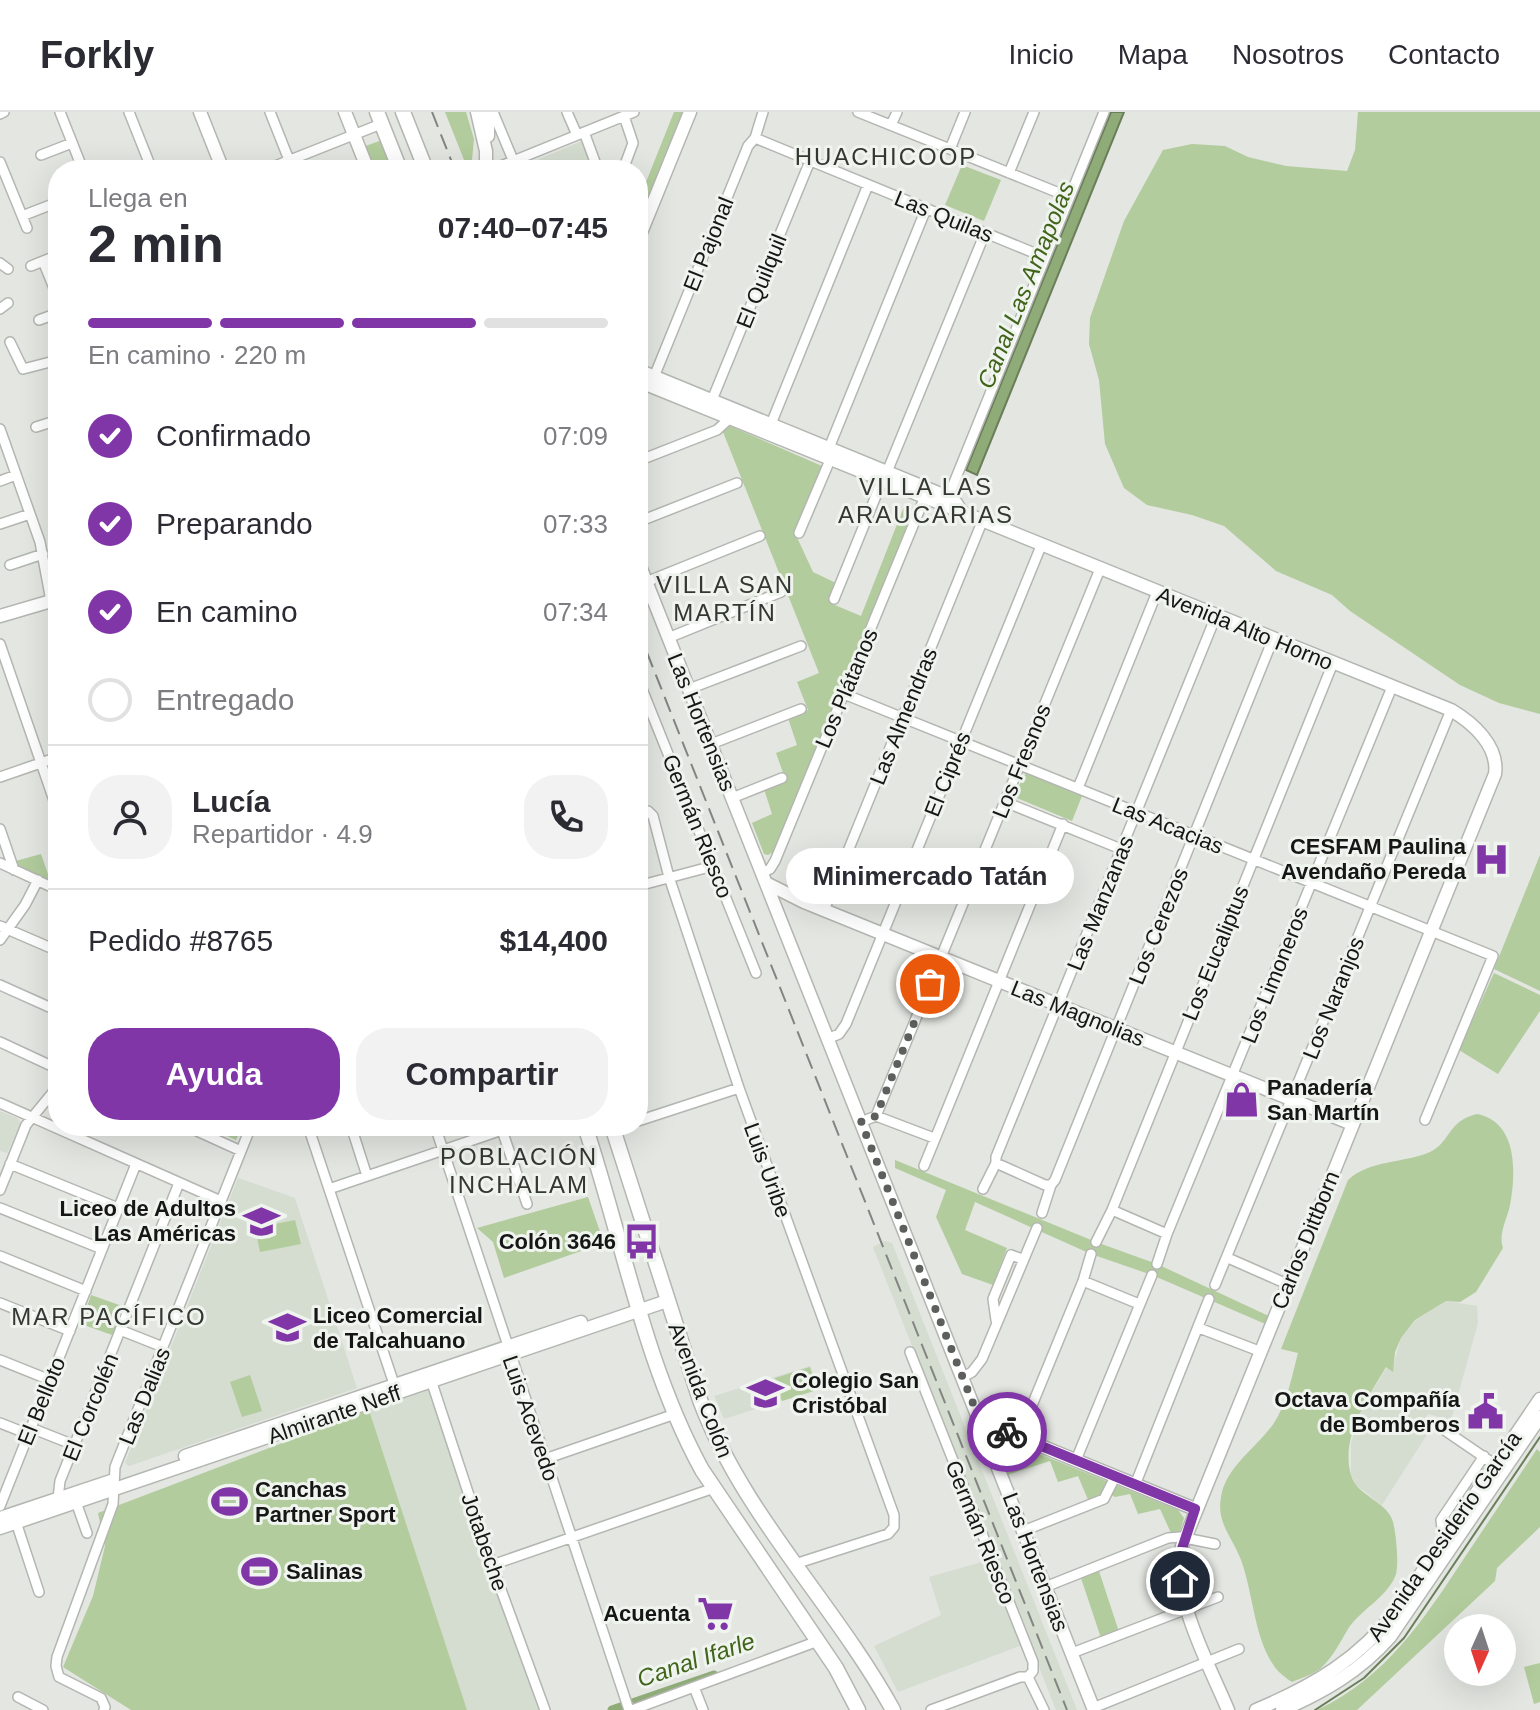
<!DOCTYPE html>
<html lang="es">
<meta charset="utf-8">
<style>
body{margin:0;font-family:Helvetica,sans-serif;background:#f2f2f3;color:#2b2b33;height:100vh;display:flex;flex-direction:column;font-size:30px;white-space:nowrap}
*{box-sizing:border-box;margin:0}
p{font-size:26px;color:#7c7c81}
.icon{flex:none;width:44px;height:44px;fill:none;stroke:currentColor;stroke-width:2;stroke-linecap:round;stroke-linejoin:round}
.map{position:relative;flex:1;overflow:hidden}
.side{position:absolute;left:48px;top:48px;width:600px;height:976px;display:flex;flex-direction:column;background:#fff;border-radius:32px;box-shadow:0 8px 32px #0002}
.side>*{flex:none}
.needle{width:52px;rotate:183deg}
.tools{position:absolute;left:1444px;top:1502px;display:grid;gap:16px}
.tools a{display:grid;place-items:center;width:72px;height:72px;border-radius:50%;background:#fff;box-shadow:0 8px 32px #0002;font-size:40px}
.pin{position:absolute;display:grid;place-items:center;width:68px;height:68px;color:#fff;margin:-34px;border:4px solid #fff;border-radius:50%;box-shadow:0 2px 8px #0007}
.courier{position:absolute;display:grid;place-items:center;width:80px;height:80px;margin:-40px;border:6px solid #8136a8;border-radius:50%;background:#fff;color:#222;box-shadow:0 2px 10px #0007}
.bubble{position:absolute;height:56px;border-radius:28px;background:#fff;box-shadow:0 8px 32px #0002;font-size:26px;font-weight:700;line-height:56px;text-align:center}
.overview em{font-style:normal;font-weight:700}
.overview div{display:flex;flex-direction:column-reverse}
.overview{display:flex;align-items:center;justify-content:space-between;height:136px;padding:0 40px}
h1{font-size:52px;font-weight:700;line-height:60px}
.bar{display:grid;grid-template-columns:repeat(4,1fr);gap:12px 8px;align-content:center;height:96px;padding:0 40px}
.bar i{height:10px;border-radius:6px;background:#e1e1e2}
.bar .on{background:#8136a8}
.bar p{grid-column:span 4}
.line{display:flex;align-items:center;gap:20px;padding:0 40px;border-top:2px solid #e1e1e2}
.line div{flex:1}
.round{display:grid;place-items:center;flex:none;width:84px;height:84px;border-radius:32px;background:#f2f2f3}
ol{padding:0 40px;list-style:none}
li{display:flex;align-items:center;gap:24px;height:88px}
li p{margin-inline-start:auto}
li .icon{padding:8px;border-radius:50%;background:#8136a8;color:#fff;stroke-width:4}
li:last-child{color:#7c7c81}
li i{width:44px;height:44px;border:4px solid #e1e1e2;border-radius:50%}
.button{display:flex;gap:16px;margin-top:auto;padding:16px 40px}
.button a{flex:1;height:92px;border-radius:32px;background:#8136a8;color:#fff;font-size:32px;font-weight:700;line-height:92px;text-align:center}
.button a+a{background:#f2f2f3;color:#2b2b33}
header{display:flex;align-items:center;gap:48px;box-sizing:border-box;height:112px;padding:0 40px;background:#fff;border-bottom:2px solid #e1e1e2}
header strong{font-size:38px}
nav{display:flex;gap:44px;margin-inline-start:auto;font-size:28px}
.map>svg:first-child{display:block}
</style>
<header>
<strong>Forkly</strong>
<nav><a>Inicio</a><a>Mapa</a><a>Nosotros</a><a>Contacto</a></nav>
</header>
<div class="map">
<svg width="1540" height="1598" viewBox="0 0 1540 1598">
<rect width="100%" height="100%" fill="#e3e6e1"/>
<path fill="#d5dcd0" d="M582 29 592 58H514Z
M0 999 17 1006 21 1011 7 1041 0 1039Z
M238 1066 295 1086 357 1276 129 1354 125 1351Z
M885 1129 892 1131 1077 1598H1056L873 1135Z
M1446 1189 1477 1194 1478 1211 1451 1308 1428 1302 1419 1315 1428 1321 1382 1393 1356 1373 1351 1363V1332L1359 1301 1387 1255 1392 1259 1401 1226 1416 1208Z
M810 1254 819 1277 724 1307 714 1284Z
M429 1275 539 1598H467L369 1298Z
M989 1448 1022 1533 898 1580 874 1534 941 1503 929 1465Z"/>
<path fill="#b2cc9d" d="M445 0H466L474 27 471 58H468Z
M674 0H684L638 113V90Z
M1358 0H1540V602L1499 591 1460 573 1350 499 1332 483 1276 459 1224 414 1192 403 1147 393 1124 376 1105 332 1099 268 1089 232 1090 206 1124 109 1163 38 1192 32 1225 34 1248 45 1286 54 1347 59 1355 38Z
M382 28 393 58H372L363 35Z
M962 53 1001 68 984 109 945 93Z
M730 314 822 354 795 421 813 460 836 471 830 491 861 504 905 392 915 397 773 740 768 743 764 742 752 711 772 702 764 677 786 669 776 641 797 633 788 606 808 598 797 570 819 561 723 320Z
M1026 661 1082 684 1072 709 1017 686 1015 681Z
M41 742 49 765 58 763V777L15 757 12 750Z
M1540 743V879L1494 857Z
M1494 861 1540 883V899L1498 962 1459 938Z
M1477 1002C1518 1010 1516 1061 1510 1093 1507 1108 1498 1121 1503 1136L1476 1180 1460 1190 1446 1189 1415 1208 1401 1226 1395 1240 1393 1260 1386 1255C1368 1286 1340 1325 1351 1363 1356 1383 1384 1388 1392 1407 1396 1417 1399 1452 1396 1462 1388 1485 1361 1497 1348 1517 1339 1532 1333 1545 1320 1557 1312 1563 1301 1566 1292 1570 1286 1566 1278 1560 1274 1554 1254 1525 1253 1480 1241 1448 1233 1426 1216 1411 1221 1385 1226 1354 1257 1336 1274 1311 1287 1291 1292 1264 1298 1241L1281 1237 1348 1068C1369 1048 1405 1051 1430 1040 1451 1030 1447 1009 1477 1002Z
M205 1014H242L236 1028Z
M895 1048 1096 1130 1157 1152 1273 1206 1270 1214 1152 1163 1091 1142 975 1090 965 1118 1007 1136 993 1173 962 1162 936 1105 946 1078 895 1056Z
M588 1085 604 1131 504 1166 493 1130 477 1116Z
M295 1108 301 1132 260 1140 255 1116Z
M91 1183 125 1195 115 1224 81 1212Z
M810 1255 817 1278 782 1289 775 1266Z
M250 1263 262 1299 242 1305 230 1270Z
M369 1298 467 1598H131L63 1555 93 1484 105 1434 98 1401Z
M1022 1335 1178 1398 1184 1406 1180 1419 1171 1421 1160 1397 1138 1402 1130 1382 1115 1385 1110 1382 1089 1390 1078 1364 1058 1370 1050 1349 1007 1363 1004 1347 1009 1339Z
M1537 1337 1540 1340V1415L1497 1456 1495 1469 1357 1598H1317C1386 1566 1424 1507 1465 1445 1489 1409 1513 1373 1537 1337Z
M1098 1456 1121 1526 1103 1532 1080 1463Z
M1540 1551V1590L1534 1592 1524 1555Z"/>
<path fill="#8fab78" stroke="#6a7e5a" stroke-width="2" d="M1111 0H1124L977 363 966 358Z"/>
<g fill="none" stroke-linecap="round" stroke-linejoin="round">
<path stroke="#6a7e5a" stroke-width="2" d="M1315 1598 1364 1566 1404 1526 1540 1325"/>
<path stroke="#8fab78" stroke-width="9" d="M612 1598 714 1563"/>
<defs>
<path id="street" d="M60 0 83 58
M129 0 152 58
M270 0 293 58
M493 0 513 48
M567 0 577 23
M858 0 1069 85
M0 2 4 0
M891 13 897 0
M584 20 598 58
M755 26 1044 145
M950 37 965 0
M41 43 72 31
M0 50 27 116
M265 58 381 12
M491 58 634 0
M623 58 633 31 624 4
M1009 61 1034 0
M22 104 58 90
M43 149 58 186
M0 151 8 157
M31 154 58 143
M0 197 8 191
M39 208 58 201
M10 230 23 257 58 248
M654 265 748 34 755 26 763 0
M712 288 810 49
M771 312 868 73
M36 315 58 308
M0 317 40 430 51 489 58 509
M829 336 926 97
M638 349 717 318 729 307
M887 360 985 121
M57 367H58
M0 369 16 363
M947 388 1104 0
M638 410 737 371
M0 412 30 402
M799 421 830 348
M10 453 43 442
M646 470 760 424
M834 487 882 369
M668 526 781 480
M0 532 58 700
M638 567 756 861
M689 577 801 534
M844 582 1493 844 1425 1008
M711 632 801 597
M0 665 58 645
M1078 676 1157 480
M732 686 782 666
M1005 690 1121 737
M638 699H648L653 704 669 765 739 976 894 1403V1415L888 1422 795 1452
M0 717 14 758
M0 751 58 778
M762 761 770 757 775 749 924 387
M638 774 713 754
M824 798 982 410
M0 814 58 839
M0 828 25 793 38 768
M0 873 58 899
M827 927 839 922 846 912 1041 434
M0 930 58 957
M0 991 221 1089
M876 1004 934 1026
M638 1009 739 976
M861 1010 876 1004 1100 457
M186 1014 241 1039
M308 1014 396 1278
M351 1014 367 1064
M435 1014 629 1598
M502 1018 527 1092
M996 1051 1045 1073H1051
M10 1052 118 1096
M924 1054 1063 712
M329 1077 514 1014
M983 1077 996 1051V1045L1216 504
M0 1078 26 1013 58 974
M0 1096 102 1137
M1112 1098 1167 1122
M1042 1101 1051 1073 1055 1068 1273 527
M1096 1130 1112 1098 1333 551
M0 1144 86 1179
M1228 1146 1287 1172
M1157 1152 1167 1122 1392 575
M1083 1169 1139 1192
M1215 1173 1451 598
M0 1191 70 1219
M996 1208 993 1187 1011 1143 1022 1147
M1199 1216 1259 1239
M120 1218 163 1235
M910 1240 1033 1550V1559L1028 1565
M0 1248 50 1268
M430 1265 492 1453 545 1598
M963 1265 972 1260 982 1247 1037 1116
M0 1311 28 1322
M1440 1315 1500 1356
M31 1316 74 1333
M1019 1325 1083 1169 1091 1142
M545 1347 675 1302
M1076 1348 1152 1163
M1135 1373 1209 1187
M58 1386 60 1369 179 1071
M76 1390 87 1421
M0 1394 136 1052
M16 1410 39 1480
M1023 1419 1104 1387 1115 1365
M1451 1424 1442 1416 1441 1408 1484 1344
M492 1453 714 1376
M1045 1475 1168 1426 1180 1425 1215 1432
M1072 1541 1218 1485
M1028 1565 1044 1598
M694 1575 703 1598
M18 1585 43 1598
M1093 1596 1239 1537
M104 1598 105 1595 101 1586 59 1565 56 1554 57 1545 113 1392 115 1355 251 1014
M632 1598 818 1529
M931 1598 1020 1565H1028"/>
<path id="secondary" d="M200 0 223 58
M345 0 368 58
M477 0 486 39V58
M488 0V24
M638 128 690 0
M638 258 948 385 956 391 963 402
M638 269 1451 598C1473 611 1499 634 1495 662L1182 1434C1171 1485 1208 1550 1228 1598
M638 449 1094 1598
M0 504 58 487
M766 771 804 790 1352 1012
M980 1309 1195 1397
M185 1344 581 1210
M0 1406 111 1369
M0 1416 667 1189
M1256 1598C1313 1574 1360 1547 1397 1497L1540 1287
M1282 1598C1324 1580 1360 1559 1390 1525L1540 1305"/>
<path id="primary" d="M377 0 400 58
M403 0 426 58
M585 1014C623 1128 644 1252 702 1358L836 1556 858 1598
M612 1014 700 1288C743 1403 834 1491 893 1598"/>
</defs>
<use href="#street" stroke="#b3b6b1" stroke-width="12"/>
<use href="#secondary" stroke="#b3b6b1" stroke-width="15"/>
<use href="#primary" stroke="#b3b6b1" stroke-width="17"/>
<use href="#street" stroke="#fff" stroke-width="9"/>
<use href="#secondary" stroke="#fff" stroke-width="12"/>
<use href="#primary" stroke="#fff" stroke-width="14"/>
<path stroke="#838582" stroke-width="2" stroke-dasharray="16 8" stroke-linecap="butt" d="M432 0 455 58
M638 518 1067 1598"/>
</g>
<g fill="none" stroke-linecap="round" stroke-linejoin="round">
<path stroke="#5d5f5c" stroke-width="8" stroke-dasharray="0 14.4" d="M930 872 876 1004 861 1010 980 1309 1007 1320"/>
<path stroke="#8136a8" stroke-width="10" d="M1007 1320 1195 1397 1180 1443V1469"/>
</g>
<defs>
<symbol id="hospital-bare" viewBox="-9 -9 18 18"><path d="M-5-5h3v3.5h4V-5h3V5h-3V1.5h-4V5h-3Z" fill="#8136a8" stroke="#f0f4ee" stroke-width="2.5" paint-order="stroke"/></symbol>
<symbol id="shop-bare" viewBox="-9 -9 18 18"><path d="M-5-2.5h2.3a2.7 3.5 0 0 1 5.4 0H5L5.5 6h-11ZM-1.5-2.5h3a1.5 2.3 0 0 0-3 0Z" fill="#8136a8" stroke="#f0f4ee" stroke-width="2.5" paint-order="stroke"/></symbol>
<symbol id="school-bare" viewBox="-9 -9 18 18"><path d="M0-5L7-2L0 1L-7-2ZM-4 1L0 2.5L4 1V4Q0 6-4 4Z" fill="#8136a8" stroke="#f0f4ee" stroke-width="2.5" paint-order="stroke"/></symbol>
<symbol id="bus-bare" viewBox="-9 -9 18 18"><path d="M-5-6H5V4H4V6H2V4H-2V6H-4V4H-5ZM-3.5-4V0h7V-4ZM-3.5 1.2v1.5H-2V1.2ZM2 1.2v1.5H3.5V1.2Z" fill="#8136a8" stroke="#f0f4ee" stroke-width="2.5" paint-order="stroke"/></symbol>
<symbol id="civic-bare" viewBox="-9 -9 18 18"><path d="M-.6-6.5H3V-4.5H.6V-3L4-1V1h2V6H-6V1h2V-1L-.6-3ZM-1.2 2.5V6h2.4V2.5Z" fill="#8136a8" stroke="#f0f4ee" stroke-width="2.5" paint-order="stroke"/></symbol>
<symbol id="stadium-bare" viewBox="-9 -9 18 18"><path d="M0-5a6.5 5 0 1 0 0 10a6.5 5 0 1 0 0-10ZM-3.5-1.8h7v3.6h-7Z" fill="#8136a8" stroke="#f0f4ee" stroke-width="2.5" paint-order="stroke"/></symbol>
<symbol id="supermarket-bare" viewBox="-9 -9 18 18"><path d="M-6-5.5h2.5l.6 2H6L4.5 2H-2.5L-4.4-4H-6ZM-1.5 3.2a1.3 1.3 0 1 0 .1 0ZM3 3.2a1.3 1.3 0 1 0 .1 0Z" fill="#8136a8" stroke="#f0f4ee" stroke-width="2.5" paint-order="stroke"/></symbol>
</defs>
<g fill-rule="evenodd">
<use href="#hospital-bare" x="1466" y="722" width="51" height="51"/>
<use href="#shop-bare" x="1216" y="962" width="51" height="51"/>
<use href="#school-bare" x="236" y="1084" width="51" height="51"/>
<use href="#bus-bare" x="616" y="1104" width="51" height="51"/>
<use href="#school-bare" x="262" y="1190" width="51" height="51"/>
<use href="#school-bare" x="740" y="1256" width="51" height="51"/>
<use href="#civic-bare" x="1460" y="1274" width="51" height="51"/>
<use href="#stadium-bare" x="204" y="1364" width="51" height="51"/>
<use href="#stadium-bare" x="234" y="1434" width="51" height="51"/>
<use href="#supermarket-bare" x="690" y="1476" width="51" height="51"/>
</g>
<g text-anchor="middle" stroke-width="6" stroke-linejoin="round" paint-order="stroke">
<g font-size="22" fill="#151615" stroke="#f0f4ee">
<text transform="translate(944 104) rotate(22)" y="8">Las Quilas</text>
<text transform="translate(708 132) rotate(-68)" y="8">El Pajonal</text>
<text transform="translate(761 169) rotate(-68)" y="8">El Quilquil</text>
<text transform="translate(1245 516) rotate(22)" y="8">Avenida Alto Horno</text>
<text transform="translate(846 576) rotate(-67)" y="8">Los Plátanos</text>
<text transform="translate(903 604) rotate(-68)" y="8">Las Almendras</text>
<text transform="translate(702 610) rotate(68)" y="8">Las Hortensias</text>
<text transform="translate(1021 649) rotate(-68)" y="8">Los Fresnos</text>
<text transform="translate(947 662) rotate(-68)" y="8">El Ciprés</text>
<text transform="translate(1168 713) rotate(22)" y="8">Las Acacias</text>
<text transform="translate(698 714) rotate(68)" y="8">Germán Riesco</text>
<text transform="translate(1100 791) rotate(-68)" y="8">Las Manzanas</text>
<text transform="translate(1158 814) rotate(-68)" y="8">Los Cerezos</text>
<text transform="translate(1215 841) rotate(-68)" y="8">Los Eucaliptus</text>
<text transform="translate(1274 863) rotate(-68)" y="8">Los Limoneros</text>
<text transform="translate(1333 886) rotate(-68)" y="8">Los Naranjos</text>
<text transform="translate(1078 901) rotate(22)" y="8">Las Magnolias</text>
<text transform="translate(768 1058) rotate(70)" y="8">Luis Uribe</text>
<text transform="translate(1305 1128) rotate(-68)" y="8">Carlos Dittborn</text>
<text transform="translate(701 1278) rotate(69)" y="8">Avenida Colón</text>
<text transform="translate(144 1284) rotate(-68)" y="8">Las Dalias</text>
<text transform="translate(41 1289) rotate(-68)" y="8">El Belloto</text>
<text transform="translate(90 1295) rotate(-68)" y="8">El Corcolén</text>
<text transform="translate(334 1302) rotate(-19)" y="8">Almirante Neff</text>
<text transform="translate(531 1306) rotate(71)" y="8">Luis Acevedo</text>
<text transform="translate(981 1420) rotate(68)" y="8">Germán Riesco</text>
<text transform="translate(1444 1424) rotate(-55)" y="8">Avenida Desiderio García</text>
<text transform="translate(485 1430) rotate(71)" y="8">Jotabeche</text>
<text transform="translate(1036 1450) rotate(69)" y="8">Las Hortensias</text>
</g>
<g font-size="22" font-weight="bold" fill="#151615" stroke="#f0f4ee" text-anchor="end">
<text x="1466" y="742">CESFAM Paulina<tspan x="1466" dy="25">Avendaño Pereda</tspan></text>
<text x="1267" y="983" text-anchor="start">Panadería<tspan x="1267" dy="25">San Martín</tspan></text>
<text x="236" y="1104">Liceo de Adultos<tspan x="236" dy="25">Las Américas</tspan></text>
<text x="616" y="1137">Colón 3646</text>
<text x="313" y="1211" text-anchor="start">Liceo Comercial<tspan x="313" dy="25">de Talcahuano</tspan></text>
<text x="792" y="1276" text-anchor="start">Colegio San<tspan x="792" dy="25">Cristóbal</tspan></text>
<text x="1460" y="1295">Octava Compañía<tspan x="1460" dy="25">de Bomberos</tspan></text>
<text x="255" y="1385" text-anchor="start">Canchas<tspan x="255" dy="25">Partner Sport</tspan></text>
<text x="286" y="1467" text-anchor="start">Salinas</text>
<text x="690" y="1509">Acuenta</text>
</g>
<g font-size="24" letter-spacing="2" fill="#343732" stroke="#f0f4ee">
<text x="886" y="53">HUACHICOOP</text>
<text x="926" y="383">VILLA LAS<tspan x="926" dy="28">ARAUCARIAS</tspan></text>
<text x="725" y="481">VILLA SAN<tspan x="725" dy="28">MARTÍN</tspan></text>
<text x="519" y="1053">POBLACIÓN<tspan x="519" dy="28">INCHALAM</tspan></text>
<text x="109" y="1213">MAR PACÍFICO</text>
</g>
<g font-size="24" font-style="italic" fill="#41641b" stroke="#f0f4ee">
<text transform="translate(1026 173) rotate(-68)" y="8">Canal Las Amapolas</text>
<text transform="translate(696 1548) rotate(-19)" y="8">Canal Ifarle</text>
</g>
</g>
</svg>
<div class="tools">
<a><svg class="needle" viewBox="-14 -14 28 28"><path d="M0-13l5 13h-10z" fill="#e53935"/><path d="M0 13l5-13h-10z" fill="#7c7c81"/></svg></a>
</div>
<div class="pin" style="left:930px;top:872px;background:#ea580c"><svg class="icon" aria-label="bag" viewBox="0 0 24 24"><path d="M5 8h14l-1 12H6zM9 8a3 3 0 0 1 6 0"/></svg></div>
<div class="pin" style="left:1180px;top:1469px;background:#1f2937"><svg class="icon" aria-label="home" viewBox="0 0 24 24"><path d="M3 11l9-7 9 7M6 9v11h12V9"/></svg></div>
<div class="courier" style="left:1007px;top:1320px"><svg class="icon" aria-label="bike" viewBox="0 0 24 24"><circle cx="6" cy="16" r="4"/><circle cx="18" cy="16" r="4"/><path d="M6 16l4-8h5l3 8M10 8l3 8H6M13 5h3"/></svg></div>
<div class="bubble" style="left:786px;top:736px;width:288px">Minimercado Tatán</div>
<section class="side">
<div class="overview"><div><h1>2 min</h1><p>Llega en</p></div><em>07:40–07:45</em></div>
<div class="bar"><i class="on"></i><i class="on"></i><i class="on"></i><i></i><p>En camino · 220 m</p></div>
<ol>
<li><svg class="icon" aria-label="check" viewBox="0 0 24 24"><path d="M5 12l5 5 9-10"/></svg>Confirmado<p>07:09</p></li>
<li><svg class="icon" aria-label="check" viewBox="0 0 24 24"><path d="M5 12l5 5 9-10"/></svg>Preparando<p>07:33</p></li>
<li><svg class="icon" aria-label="check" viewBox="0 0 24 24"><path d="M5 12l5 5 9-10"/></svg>En camino<p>07:34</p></li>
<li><i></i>Entregado</li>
</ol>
<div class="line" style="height:144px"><a class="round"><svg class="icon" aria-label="person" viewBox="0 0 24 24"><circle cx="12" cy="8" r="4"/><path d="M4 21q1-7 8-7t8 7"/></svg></a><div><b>Lucía</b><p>Repartidor · 4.9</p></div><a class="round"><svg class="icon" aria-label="phone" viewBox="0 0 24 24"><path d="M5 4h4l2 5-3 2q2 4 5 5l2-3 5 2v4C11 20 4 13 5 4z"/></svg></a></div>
<div class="line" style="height:104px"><div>Pedido #8765</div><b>$14,400</b></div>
<div class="button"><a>Ayuda</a><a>Compartir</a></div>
</section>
</div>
